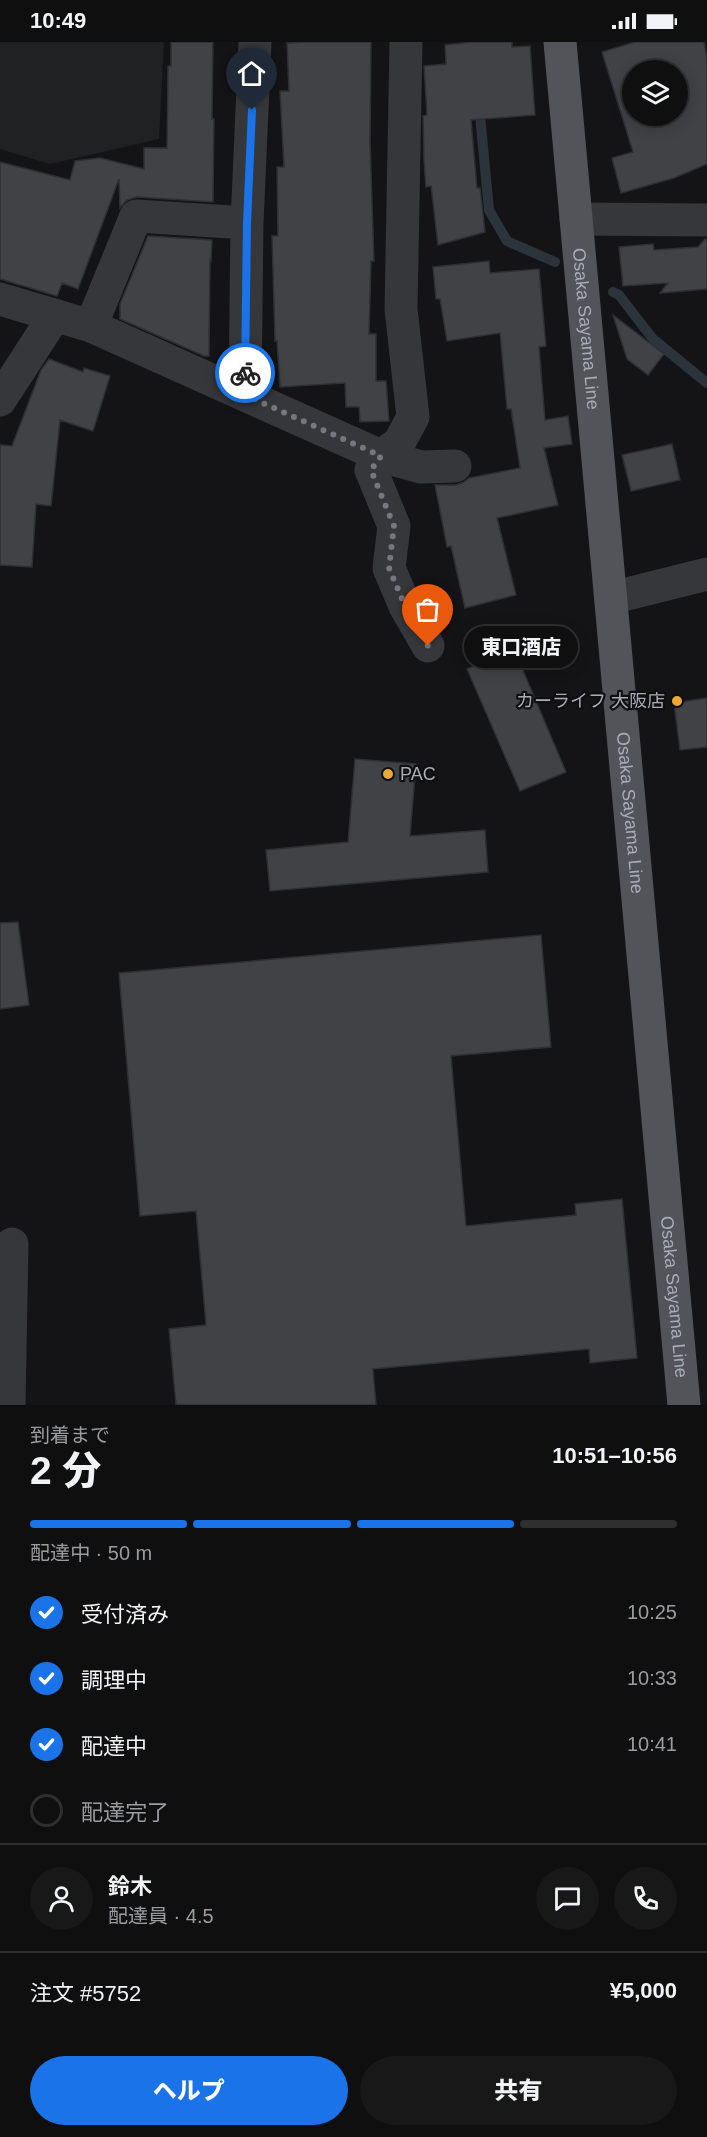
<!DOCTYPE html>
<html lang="ja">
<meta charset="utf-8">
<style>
body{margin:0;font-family:Helvetica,"Noto Sans JP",sans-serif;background:#181819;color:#f1f3f6;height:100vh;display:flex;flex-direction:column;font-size:22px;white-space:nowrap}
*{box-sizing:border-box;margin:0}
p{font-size:20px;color:#9b9c9f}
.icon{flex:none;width:33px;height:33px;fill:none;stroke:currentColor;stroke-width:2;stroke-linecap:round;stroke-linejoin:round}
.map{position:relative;height:1363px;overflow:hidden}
.panel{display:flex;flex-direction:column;background:#0f0f10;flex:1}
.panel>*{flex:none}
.tools{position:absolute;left:622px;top:18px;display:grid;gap:12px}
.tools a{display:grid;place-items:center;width:66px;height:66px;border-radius:50%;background:#0f0f10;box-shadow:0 3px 15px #0003,0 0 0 2px #2f2f30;font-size:30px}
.pin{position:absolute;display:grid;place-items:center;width:51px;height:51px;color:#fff;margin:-62px -26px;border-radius:50% 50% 50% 0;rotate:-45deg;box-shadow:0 0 6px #0007}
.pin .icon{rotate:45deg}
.courier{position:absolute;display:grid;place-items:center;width:60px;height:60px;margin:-30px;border:4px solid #1a73e8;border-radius:50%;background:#fff;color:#222;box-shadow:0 2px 8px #0007}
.bubble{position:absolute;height:42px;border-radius:21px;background:#0f0f10;box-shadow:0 3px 15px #0003,0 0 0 2px #2f2f30;font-size:20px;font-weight:800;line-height:42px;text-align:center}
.overview em{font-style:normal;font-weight:800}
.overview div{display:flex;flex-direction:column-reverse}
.overview{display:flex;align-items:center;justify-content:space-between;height:102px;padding:0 30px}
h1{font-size:39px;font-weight:800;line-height:45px}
.bar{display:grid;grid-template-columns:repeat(4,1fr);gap:9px 6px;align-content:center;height:72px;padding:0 30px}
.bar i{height:8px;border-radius:4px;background:#2f2f30}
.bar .on{background:#1a73e8}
.bar p{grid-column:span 4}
.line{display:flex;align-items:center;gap:15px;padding:0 30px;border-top:2px solid #2f2f30}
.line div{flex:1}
.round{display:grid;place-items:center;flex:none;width:63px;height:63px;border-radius:32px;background:#181819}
ol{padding:0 30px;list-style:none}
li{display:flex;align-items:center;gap:18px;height:66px}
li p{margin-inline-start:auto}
li .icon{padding:6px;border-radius:50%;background:#1a73e8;color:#fff;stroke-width:4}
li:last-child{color:#9b9c9f}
li i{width:33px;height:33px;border:3px solid #2f2f30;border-radius:50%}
.primary-button{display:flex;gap:12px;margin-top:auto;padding:12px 30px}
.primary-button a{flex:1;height:69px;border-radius:36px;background:#1a73e8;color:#fff;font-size:24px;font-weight:800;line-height:69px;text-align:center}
.primary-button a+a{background:#181819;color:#f1f3f6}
.status{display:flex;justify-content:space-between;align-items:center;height:42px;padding:0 30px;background:#0f0f10;direction:ltr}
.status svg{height:16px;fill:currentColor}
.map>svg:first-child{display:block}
</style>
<div class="status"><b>10:49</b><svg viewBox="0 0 49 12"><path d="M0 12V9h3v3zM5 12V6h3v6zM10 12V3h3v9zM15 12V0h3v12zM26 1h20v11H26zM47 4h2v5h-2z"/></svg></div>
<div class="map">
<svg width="707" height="1363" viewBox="0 0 707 1363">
<rect width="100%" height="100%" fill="#141416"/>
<path fill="#202123" d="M0 0H164L159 97 50 122 0 107Z"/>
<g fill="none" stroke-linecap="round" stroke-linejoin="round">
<path stroke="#2b343a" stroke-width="10" d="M479 63 489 168 507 199 555 220
M613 250 619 253 653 297 707 341"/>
</g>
<path fill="#414246" stroke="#2e2f32" stroke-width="1.5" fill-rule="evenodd" d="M171 0H213L212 77H214L213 160 137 155 127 158 120 166 119 137 78 247 62 241 57 254 0 237V120L70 138 75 119 100 116 144 127V106H167L168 24H171Z
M307 0H371L370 100 374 219H371L369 292H376V339H386L389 379 360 380 359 365H346L345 341 280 345 277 299H275L272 194H278L277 125H284L280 49H289L287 1Z
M473 0H512V5L530 4 535 73 471 78 477 146H480L485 190 438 203 431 144 426 145 424 120 423 74 427 73 424 24 446 22 445 3Z
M635 0H704L707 17V122L674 136 621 151 612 116 633 110 602 10ZM633 28H678V74H633Z
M148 194 212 198 211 219 210 218 209 314H204L120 277V262Z
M705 197H707V247L660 251 668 241 623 244 619 205 653 202 654 208 698 205Z
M489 219 490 231 539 227 546 304 539 305 545 378 568 374 572 402 544 406 558 463 497 476 516 553 465 566 451 504 447 505 435 443H456L464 440 469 436 520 426 511 367H507L500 291 447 299 440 257H436L433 225Z
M613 273 664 312 648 333 627 317Z
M49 317 83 330 84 326 110 334 93 389 60 378 51 464 36 462 32 525 0 523V403L12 404 41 328Z
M672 402 680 438 631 449 622 413Z
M514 607 566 730 520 749 467 627Z
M707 656V705L680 708 674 661Z
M355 717 416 722 410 794 485 788 488 830 270 849 266 808 348 800Z
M18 880 29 963 0 967V881Z
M541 893 551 1005 451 1014 466 1184 576 1173 575 1162 622 1157 637 1316 590 1321 589 1307 373 1327 376 1363H176L169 1287 206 1283 196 1169 140 1174 119 931Z"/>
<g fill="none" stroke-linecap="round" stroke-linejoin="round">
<path stroke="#36373b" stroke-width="33" d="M406 0 401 267 413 375 399 401 381 414 371 428 394 484 389 526 405 564 428 604
M576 177 707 178
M0 257 91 284 381 414 421 425 455 424
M91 284 136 174 247 181
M245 353 247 181 255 0
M0 358 55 273
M611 556 707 532
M9 1363 12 1202"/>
<path stroke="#52545a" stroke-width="33" id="s1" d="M560 0 684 1363"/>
</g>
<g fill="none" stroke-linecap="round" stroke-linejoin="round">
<path stroke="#74777e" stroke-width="6" stroke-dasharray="0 10.8" d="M245 331V353L381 414 371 428 394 484 389 526 405 564 428 604"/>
<path stroke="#1a73e8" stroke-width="8" d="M245 331 247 181 252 68"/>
</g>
<g fill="#eda935" stroke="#0f0f11" stroke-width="2">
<circle cx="677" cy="659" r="6"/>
<circle cx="388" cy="732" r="6"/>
</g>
<g text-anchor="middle" stroke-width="4.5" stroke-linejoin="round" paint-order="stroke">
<g font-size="18" fill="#a7acb6" stroke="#0f0f11">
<text dy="6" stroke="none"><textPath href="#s1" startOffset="288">Osaka Sayama Line</textPath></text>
<text dy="6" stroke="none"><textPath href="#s1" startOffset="774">Osaka Sayama Line</textPath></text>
<text dy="6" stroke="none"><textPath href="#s1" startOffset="1260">Osaka Sayama Line</textPath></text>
</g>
<g font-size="18" fill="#a7acb6" stroke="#0f0f11" text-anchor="end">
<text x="665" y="665">カーライフ 大阪店</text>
<text x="400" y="738" text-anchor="start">PAC</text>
</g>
</g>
</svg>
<div class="tools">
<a><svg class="icon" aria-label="layers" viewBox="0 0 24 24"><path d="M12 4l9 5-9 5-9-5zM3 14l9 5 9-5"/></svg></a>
</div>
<div class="pin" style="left:428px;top:604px;background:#ea580c"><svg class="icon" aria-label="bag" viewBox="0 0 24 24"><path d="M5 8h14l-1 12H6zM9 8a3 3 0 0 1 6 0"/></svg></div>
<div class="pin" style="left:252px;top:68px;background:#1f2937"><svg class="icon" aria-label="home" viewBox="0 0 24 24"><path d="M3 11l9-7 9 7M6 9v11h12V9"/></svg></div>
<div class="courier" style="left:245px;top:331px"><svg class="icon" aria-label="bike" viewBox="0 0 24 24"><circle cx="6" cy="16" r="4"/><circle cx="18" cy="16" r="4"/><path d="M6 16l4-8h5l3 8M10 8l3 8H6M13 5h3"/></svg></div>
<div class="bubble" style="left:464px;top:584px;width:114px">東口酒店</div>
</div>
<section class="panel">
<div class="overview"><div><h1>2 分</h1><p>到着まで</p></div><em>10:51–10:56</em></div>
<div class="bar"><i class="on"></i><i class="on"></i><i class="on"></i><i></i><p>配達中 · 50 m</p></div>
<ol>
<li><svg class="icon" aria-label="check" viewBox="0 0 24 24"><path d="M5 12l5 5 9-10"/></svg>受付済み<p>10:25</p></li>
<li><svg class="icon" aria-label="check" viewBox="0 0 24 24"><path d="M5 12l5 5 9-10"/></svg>調理中<p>10:33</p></li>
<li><svg class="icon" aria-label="check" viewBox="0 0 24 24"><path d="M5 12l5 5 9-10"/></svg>配達中<p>10:41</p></li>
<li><i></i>配達完了</li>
</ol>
<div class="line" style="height:108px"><a class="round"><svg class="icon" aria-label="person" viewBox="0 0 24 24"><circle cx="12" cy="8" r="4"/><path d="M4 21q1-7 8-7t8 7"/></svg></a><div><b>鈴木</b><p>配達員 · 4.5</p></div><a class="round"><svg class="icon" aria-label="chat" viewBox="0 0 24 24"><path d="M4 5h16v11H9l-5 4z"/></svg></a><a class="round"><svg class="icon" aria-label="phone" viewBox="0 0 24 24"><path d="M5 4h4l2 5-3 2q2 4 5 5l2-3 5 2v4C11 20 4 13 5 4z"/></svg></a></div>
<div class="line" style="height:78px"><div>注文 #5752</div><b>¥5,000</b></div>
<div class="primary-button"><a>ヘルプ</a><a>共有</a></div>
</section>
